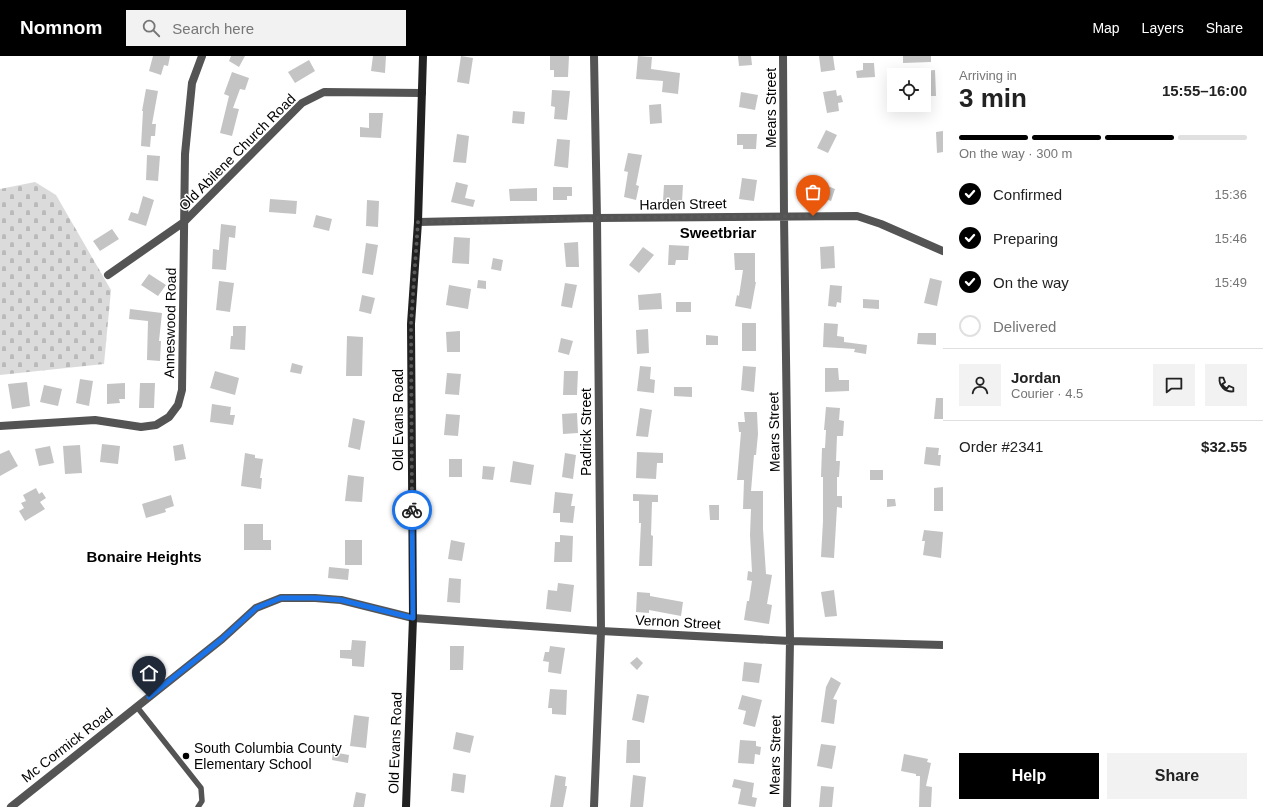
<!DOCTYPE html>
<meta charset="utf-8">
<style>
body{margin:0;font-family:Helvetica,sans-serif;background:#f2f2f2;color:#222;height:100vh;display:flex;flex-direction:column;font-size:15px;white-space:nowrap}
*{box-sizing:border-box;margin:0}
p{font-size:13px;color:#767676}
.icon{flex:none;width:22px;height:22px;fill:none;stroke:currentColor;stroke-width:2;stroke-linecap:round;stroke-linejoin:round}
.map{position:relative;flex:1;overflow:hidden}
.details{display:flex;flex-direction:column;background:#fff;width:320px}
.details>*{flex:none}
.tools{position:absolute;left:887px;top:12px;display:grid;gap:8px}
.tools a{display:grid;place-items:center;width:44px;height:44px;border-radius:0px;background:#fff;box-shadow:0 4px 16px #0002;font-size:20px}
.pin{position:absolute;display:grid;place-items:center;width:34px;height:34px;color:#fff;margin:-41px -17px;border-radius:50% 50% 50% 0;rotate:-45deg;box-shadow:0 0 4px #0007}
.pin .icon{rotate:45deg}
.courier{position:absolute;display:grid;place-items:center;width:40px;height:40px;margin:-20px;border:3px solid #1a73e8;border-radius:50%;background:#fff;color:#222;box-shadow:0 1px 5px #0007}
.summary em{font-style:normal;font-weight:700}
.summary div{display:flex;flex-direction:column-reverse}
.summary{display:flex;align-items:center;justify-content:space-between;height:68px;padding:0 16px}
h1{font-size:26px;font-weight:700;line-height:30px}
.bar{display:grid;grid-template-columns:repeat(4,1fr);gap:6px 4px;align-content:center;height:48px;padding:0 16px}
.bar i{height:5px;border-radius:3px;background:#e0e0e0}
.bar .current{background:#000}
.bar p{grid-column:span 4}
.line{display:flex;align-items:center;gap:10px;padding:0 16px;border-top:1px solid #e0e0e0}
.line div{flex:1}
.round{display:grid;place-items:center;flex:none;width:42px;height:42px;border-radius:0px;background:#f2f2f2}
ol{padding:0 16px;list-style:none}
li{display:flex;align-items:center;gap:12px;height:44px}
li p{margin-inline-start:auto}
li .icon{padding:4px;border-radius:50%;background:#000;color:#fff;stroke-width:4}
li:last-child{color:#767676}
li i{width:22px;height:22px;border:2px solid #e0e0e0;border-radius:50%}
.button{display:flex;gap:8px;margin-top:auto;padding:8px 16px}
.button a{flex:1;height:46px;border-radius:0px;background:#000;color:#fff;font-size:16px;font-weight:700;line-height:46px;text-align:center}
.button a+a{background:#f2f2f2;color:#222}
header{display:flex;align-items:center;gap:24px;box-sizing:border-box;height:56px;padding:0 20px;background:#000;color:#fff}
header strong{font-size:19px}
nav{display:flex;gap:22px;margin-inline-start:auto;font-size:14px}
.search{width:280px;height:36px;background:#f2f2f2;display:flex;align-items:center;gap:10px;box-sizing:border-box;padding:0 14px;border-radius:0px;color:#767676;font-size:15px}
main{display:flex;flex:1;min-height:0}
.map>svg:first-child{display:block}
</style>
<header>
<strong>Nomnom</strong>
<div class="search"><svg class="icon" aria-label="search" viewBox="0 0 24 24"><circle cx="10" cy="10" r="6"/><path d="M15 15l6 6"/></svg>Search here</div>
<nav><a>Map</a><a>Layers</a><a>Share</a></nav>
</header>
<main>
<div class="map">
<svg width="943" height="751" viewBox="0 0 943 751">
<defs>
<pattern id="cemetery-stones" width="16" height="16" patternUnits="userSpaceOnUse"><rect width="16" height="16" fill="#dbdbdb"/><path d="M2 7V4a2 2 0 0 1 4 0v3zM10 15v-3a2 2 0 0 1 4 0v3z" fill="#bababa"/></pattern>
</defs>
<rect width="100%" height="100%" fill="#fff"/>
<path fill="url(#cemetery-stones)" d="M35 126 56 139 111 234 104 308 0 319V133Z"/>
<path fill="#c4c4c4" d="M153 0H170L168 10 164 9 161 19 149 15Z
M231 0H245L239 11 229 5Z
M373 0H386L385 17 371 15Z
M461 0 473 2 469 28 457 26Z
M550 0H569L568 21H554V14H550Z
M638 0 652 1 651 13 680 17 678 38 662 36 663 25 636 23Z
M738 0H751L752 9 739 10Z
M819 0H833L835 14 821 16Z
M903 0H931V6L903 7Z
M309 4 315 15 295 27 288 16Z
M863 7H874L875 21 857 22 856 15 863 14Z
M935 14 936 40H924V15Z
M232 16 249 22 245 34 240 33 233 52 239 53 232 80 220 77 229 40 224 38Z
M146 33 158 35 152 68H156L155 80H151L150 91 141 90 143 55H142Z
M552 34 570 35 567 64 554 63 555 51 551 50Z
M836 34 837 40 841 39 843 46 838 47 839 55 827 57 823 36Z
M741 36 758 39 755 54 739 51Z
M661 48 662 67 650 68 649 49Z
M513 55 525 56 524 68 512 67Z
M369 57H383L381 82 360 81V71L369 72Z
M826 74 837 79 828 97 817 92Z
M943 75V96L937 97 936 76Z
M457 78 469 80 466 107 453 106Z
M737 78H757L756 93H743V89H737Z
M557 83 570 84 568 112 554 110Z
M628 97 642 99 636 129 639 130 636 144 624 141 628 116 624 115Z
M147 99 160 100 158 125 146 124Z
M742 122 757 124 754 145 739 143Z
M813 124 835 133 831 145 808 136Z
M456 126 468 129 465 142 475 144 473 151 451 146Z
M664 129H683L682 146 663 145Z
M553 131H572V140H567V144H553Z
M537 132V145H510L509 133Z
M143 140 154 144 146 170 128 164 131 156 138 158Z
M270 143 297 145 296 158 269 156Z
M367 144 379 145 378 171 366 170Z
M316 159 332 163 329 175 313 171Z
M221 168 236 170 235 182 229 181 226 214 212 213 213 193 219 194Z
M112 173 119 183 100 195 93 185Z
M454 181 470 182 469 208 452 207Z
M578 186 579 211H566L564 187Z
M366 187 378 189 373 219 362 217Z
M669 189 689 190 688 204H676L675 209H668Z
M834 190 835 212 821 213 820 191Z
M643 191 654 199 639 217 629 209Z
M734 197H755V226H756L751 253 735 250 737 239 739 240 743 214H735Z
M493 202 503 204 501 215 491 213Z
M149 218 166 229 158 240 141 229Z
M930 222 942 225 937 250 924 247Z
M478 224 486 225V233L477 232Z
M219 225 234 227 230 256 216 254Z
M565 227 577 229 572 252 561 250Z
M449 229 471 233 468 253 446 249Z
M830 229 842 230 841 247 837 246 836 251 828 250Z
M661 237 662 253 639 254 638 239Z
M362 239 375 242 371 258 359 255Z
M863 243 879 244V253L863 252Z
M676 246H691V256H676Z
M130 253 162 257 159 285H161L160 305 147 304 148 265 129 263Z
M742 267H756V295H742Z
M824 267 838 268 837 280 844 281V286L867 289 866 298 854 296 855 293 823 291Z
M233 270H246L245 294 230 293 231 280H233Z
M648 273 649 297 637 298 636 274Z
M460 275V296H447L446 276Z
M918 277H936V289L917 288Z
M706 279 718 280V289H706Z
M347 280 363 281 362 320H346Z
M561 282 573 285 569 299 558 296Z
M292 307 303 310 301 318 290 316Z
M640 310 651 311 650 323 655 324 654 337 637 335Z
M743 310 756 311 754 336 741 334Z
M825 312H838L839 324H849V335L825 336Z
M215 315 239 322 235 339 210 332Z
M564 315H578L577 339H563Z
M447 317 461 318 459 339 445 338Z
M80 323 93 325 89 350 76 347Z
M27 326 30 350 12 353 8 328Z
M125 327V343H119L120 347 107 348V328Z
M140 327H155L154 352H139Z
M44 329 62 333 58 350 40 346Z
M674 331H692V341L674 340Z
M936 342H943V363H934Z
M212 348 231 351 230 359H235L233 369 210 366Z
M826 351 840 352 839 364 844 365 843 380H837L836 405H840L839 421H837V440H842V452L837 451 834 502 821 501 823 465V421H821L822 392H825L826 374H824Z
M640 352 652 354 648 381 636 380Z
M744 356H757L758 378 756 399H754L751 435H763V473L766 518 772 519 767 548 772 549 769 568 744 564 747 545H749L752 525 747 524 748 515 752 516 750 479 751 453H743L744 424H737L741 376H739L738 366H745Z
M577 357 578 377 563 378 562 358Z
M446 358 460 359 458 380 444 379Z
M353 362 365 365 360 394 348 391Z
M102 388 120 390 118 408 100 406Z
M183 388 186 403 175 405 173 390Z
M80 389 82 417 65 418 63 390Z
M50 390 54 407 39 410 35 393Z
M926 391 939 392 938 399H941L940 410 924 408Z
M9 394 18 410 0 420V398Z
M637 396 663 397V407H657L656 423 636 422Z
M245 397 255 399V402L263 403 260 422H262L261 433 241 430Z
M565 397 576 399 573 423 562 421Z
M449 403H462V421H449Z
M513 405 534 409 531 429 510 426Z
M483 410 495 411 493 424 482 423Z
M870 414H883V424H870Z
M348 419 364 421 362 446 345 445Z
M943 431V455H934V432Z
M36 432 39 438 42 436 46 442 40 446 45 453 25 465 19 455 24 452 21 447 26 445 23 439Z
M555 436 573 438 571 450H575L573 467 560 466V457H553Z
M633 438 658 439V446H652L651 479 653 480 652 510H639L641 467H639V445H633Z
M171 439 174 450 165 453 166 456 146 462 142 448Z
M887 443H895L896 450 887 451Z
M709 449H719V464H710Z
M244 468H263V484H271V494H244Z
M924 474 943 476 941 502 923 499 925 485H922Z
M560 479 573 480 572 506H554L555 486H560Z
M345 484H362V509H345Z
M451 484 465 487 462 505 448 503Z
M329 511 349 513 348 524 328 522Z
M449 522 461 523 460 547 447 546Z
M558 527 574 529 571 556 546 553 548 534 557 535Z
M834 534 837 560 825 561 821 536Z
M637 536 650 537V540L683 546 681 560 649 554V557L636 556Z
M352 584 366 585 364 611 352 610V603L340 602V594H351Z
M450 590H464L463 614H450Z
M550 590 565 592 561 618 548 616 549 606 543 605 545 596H549Z
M637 601 643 607 637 614 630 607Z
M744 606 762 608 759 627 742 625Z
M831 621 841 627 833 643 837 644 834 668 821 666 826 631Z
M550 633 567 634 566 659 552 658V652H548Z
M637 638 649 640 644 667 632 664Z
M742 639 762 644 755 671 743 668 746 655 738 653Z
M354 659 369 661 366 692 350 690Z
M456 676 474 680 470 697 453 693Z
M627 684H640V707H626Z
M740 684 756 685V690L761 691 760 699 755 698 754 708 738 707Z
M821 688 836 690 832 713 817 710Z
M333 696 349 699 348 707 332 704Z
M904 698 928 703 927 706 931 707 926 730 932 731 931 751H919L920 720H916V718L901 715Z
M453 717 466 719 464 737 451 735Z
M555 719 566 721 565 730H567L563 751H550Z
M633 719 646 721 643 751H630Z
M734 723 754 727 752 741 757 742 755 751 738 748 741 733 732 731Z
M821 730 834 731 832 751H819Z
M356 736 366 738 364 751H353Z"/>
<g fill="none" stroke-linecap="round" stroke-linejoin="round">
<path stroke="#545454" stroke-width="5.5" d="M137 651 201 732 202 745 198 751"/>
<path stroke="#545454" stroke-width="8" d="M783 0 784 160 790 585 787 751
M418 166 597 162 857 160 881 168 943 195
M108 219 184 166 302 47 324 36 422 37
M0 370 95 364 141 371 156 369 169 361 178 349 182 334 185 98 192 27 202 0
M11 751 222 583 256 552 281 542H315L341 544 413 562 601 575 790 585 943 589
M594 751 601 575 597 162 594 0"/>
<path stroke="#212121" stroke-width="8" d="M406 751 413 562 411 268 418 166 423 0"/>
</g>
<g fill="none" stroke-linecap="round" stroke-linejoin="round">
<path stroke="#595959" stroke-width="4" stroke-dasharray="0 7.2" d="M412 454 411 268 418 166 597 162 813 160"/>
<path stroke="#1a73e8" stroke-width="5" d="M149 641 222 583 256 552 281 542H315L341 544 413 562 412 454"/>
</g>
<circle fill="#000" stroke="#fff" stroke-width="1.5" cx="186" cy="700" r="4"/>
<g text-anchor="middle" stroke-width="3" stroke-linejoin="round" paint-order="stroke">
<g font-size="14" fill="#000" stroke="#fff">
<text transform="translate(771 52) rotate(-90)" y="5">Mears Street</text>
<text transform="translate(237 96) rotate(-45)" y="5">Old Abilene Church Road</text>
<text transform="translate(683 148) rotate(-1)" y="5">Harden Street</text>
<text transform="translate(170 267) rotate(-89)" y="5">Anneswood Road</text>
<text transform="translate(398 364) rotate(-90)" y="5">Old Evans Road</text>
<text transform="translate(586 376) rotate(-90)" y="5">Padrick Street</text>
<text transform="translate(774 376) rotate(-91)" y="5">Mears Street</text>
<text transform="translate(678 566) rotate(3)" y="5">Vernon Street</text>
<text transform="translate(395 687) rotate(-88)" y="5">Old Evans Road</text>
<text transform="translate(67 689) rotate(-38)" y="5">Mc Cormick Road</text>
<text transform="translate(775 699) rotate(-89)" y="5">Mears Street</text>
</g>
<g font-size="14" fill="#000" stroke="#fff" text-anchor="start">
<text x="194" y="697">South Columbia County<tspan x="194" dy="16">Elementary School</tspan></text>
</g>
<g font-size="15" font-weight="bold" fill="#000" stroke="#fff">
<text x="718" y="182">Sweetbriar</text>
<text x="144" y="506">Bonaire Heights</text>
</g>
</g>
</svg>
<div class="tools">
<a><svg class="icon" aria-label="locate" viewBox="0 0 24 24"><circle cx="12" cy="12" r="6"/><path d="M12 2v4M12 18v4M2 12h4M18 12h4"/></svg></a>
</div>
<div class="pin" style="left:813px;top:160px;background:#ea580c"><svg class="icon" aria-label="bag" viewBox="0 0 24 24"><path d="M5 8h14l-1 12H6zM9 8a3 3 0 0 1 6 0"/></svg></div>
<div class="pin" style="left:149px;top:641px;background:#1f2937"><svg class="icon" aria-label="home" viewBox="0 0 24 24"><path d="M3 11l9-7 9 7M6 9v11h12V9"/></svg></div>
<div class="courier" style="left:412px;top:454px"><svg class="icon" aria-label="bike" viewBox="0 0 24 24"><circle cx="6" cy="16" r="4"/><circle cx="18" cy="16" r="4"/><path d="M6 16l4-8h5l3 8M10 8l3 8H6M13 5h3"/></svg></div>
</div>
<section class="details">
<div class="summary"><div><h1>3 min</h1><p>Arriving in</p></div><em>15:55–16:00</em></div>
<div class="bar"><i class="current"></i><i class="current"></i><i class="current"></i><i></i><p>On the way · 300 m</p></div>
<ol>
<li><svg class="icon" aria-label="check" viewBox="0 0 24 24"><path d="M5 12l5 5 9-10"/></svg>Confirmed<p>15:36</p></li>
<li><svg class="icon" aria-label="check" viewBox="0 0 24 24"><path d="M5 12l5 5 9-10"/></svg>Preparing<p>15:46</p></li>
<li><svg class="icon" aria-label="check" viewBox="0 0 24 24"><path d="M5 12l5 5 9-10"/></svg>On the way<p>15:49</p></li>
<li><i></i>Delivered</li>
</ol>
<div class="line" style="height:72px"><a class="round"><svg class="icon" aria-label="person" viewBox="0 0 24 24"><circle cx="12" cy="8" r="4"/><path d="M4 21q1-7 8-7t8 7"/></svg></a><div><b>Jordan</b><p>Courier · 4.5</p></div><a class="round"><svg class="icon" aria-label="chat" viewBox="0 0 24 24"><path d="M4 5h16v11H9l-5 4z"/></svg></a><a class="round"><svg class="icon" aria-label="phone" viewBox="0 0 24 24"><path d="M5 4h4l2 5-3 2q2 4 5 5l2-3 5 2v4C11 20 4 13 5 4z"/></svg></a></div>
<div class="line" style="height:52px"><div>Order #2341</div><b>$32.55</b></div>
<div class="button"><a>Help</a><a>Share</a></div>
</section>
</main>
